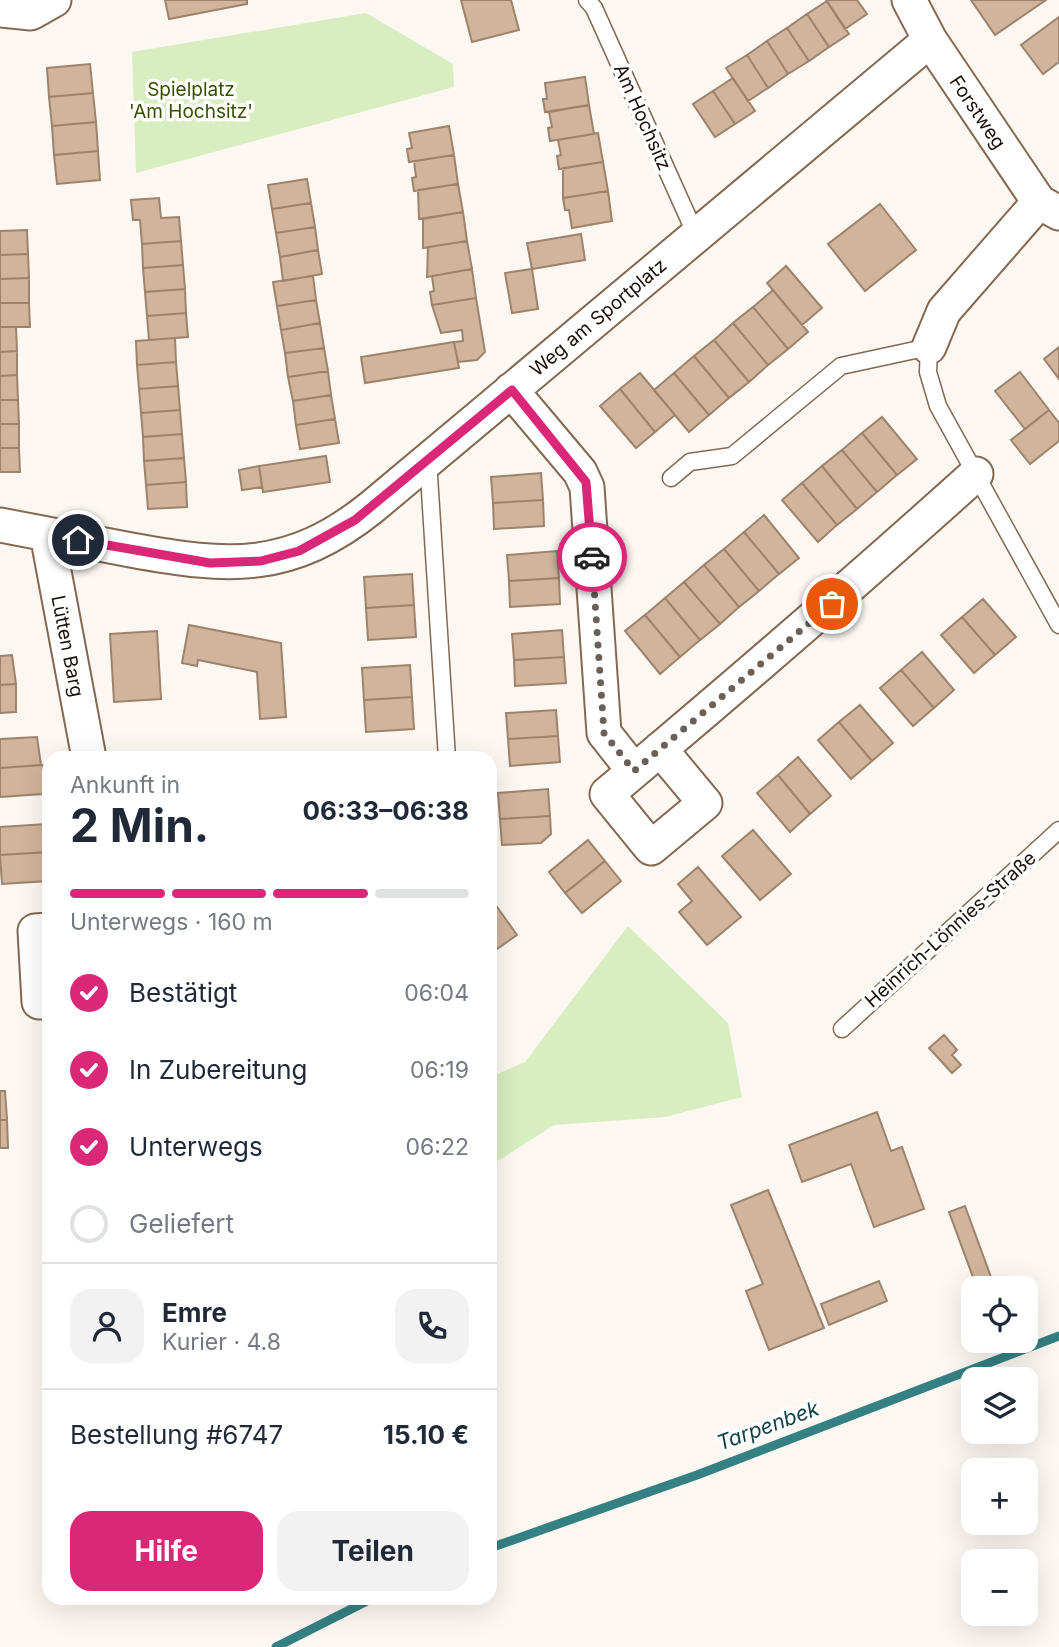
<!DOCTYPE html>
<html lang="de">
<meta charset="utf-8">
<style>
body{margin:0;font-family:Inter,sans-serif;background:#f2f2f3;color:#1f2937;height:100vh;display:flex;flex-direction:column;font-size:26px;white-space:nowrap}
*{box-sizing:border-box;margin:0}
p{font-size:23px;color:#747a83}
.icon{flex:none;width:38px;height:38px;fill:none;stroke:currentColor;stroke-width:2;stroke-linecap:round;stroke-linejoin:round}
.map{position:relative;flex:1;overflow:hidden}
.side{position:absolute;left:42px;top:751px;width:455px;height:854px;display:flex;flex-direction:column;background:#fff;border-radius:21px;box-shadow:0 7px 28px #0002}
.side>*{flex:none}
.fabs{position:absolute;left:961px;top:1276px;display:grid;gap:14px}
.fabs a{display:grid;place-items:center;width:77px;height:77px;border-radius:14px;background:#fff;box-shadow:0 7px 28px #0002;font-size:35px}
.pin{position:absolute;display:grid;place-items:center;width:60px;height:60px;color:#fff;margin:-30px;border:4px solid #fff;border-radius:50%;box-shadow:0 2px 7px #0007}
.courier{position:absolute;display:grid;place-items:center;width:70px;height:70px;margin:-35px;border:5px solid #db2777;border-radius:50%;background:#fff;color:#222;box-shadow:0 2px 9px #0007}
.headline em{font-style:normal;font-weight:700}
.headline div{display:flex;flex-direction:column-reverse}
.headline{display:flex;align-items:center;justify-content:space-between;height:119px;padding:0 28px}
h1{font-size:46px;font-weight:700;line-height:52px}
.bar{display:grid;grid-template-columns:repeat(4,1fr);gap:10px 7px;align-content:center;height:84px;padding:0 28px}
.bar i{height:9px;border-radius:5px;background:#e0e1e3}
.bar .active{background:#db2777}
.bar p{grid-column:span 4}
.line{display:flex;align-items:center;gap:18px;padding:0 28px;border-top:2px solid #e0e1e3}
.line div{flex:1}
.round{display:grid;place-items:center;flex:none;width:74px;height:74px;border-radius:21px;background:#f2f2f3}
ol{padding:0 28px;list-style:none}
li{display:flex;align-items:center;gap:21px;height:77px}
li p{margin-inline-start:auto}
li .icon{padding:7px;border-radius:50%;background:#db2777;color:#fff;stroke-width:4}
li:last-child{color:#747a83}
li i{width:38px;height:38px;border:4px solid #e0e1e3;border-radius:50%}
.primary-button{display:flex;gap:14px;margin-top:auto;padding:14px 28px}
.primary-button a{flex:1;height:80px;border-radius:21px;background:#db2777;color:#fff;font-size:28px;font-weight:700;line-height:80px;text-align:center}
.primary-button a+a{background:#f2f2f3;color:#1f2937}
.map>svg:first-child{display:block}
</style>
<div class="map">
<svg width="1059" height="1647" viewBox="0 0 1059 1647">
<rect width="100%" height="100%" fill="#fdf7f2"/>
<path fill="#d8edc0" d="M366 13 453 64 454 87 136 173 132 52Z
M628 926 728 1023 742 1097 665 1117 554 1125 490 1166V1077L525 1062Z"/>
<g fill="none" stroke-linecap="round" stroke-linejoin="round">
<path stroke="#358083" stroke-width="9" d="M490 1548 697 1475 1059 1336
M276 1647 373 1598"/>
</g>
<path fill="#d1b49c" stroke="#9e836c" stroke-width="2" d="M165 0H247V4L169 19Z
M461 0H511L519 30 472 42Z
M826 0H857L867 14 845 29Z
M971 0H1046L995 35Z
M827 1 849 34 829 47 807 14Z
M807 14 829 47 809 61 787 28Z
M1059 17V62L1043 74 1021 45Z
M787 28 809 61 788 74 767 41Z
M767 41 788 74 768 88 747 55Z
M747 55 768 88 748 101 726 68Z
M90 64 93 93 49 97 47 68Z
M585 77 589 105 545 112 543 99H547L545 83Z
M733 78 755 111 735 124 713 91Z
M713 91 735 124 715 137 693 104Z
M93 93 96 122 52 126 49 97Z
M589 105 594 134 550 141 548 128 552 127 549 112Z
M96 122 98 151 54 155 52 126Z
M449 126 454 155 409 162 407 149 412 148 409 133Z
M598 133 603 162 559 169 557 156 561 155 558 140Z
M98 151 100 180 57 184 54 155Z
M454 155 458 184 414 191 412 178 416 177 414 161Z
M603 162 608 191 563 198V168Z
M307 179 311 203 272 209 268 185Z
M458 184 463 212 419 219 418 190Z
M608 191 612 221 572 228 569 210H565L563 198Z
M159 198 161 218 179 217 181 241 142 244 140 220H133L131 200Z
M311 203 315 227 276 233 272 209Z
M880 204 916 250 865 291 828 244Z
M463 212 467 241 423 248V219Z
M315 227 318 250 280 257 276 233Z
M27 230 28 254 0 255V231Z
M581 234 585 260 532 269 527 243Z
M181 241 183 265 143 268 142 244Z
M467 241 472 269 427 277 428 247Z
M318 250 322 274 283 281 280 257Z
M28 254 29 278 0 279V255Z
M183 265 185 289 145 292 143 268Z
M786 266 822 308 802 325 767 283Z
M472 269 476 298 432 305 430 292 434 291 432 276Z
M532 269 538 309 512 313 505 273Z
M313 276 316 300 277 306 273 282Z
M29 278V303H0V279Z
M185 289 186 313 147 316 145 292Z
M773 290 808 332 788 349 753 307Z
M476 298 485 352 477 360 458 362 454 342 463 341 462 330 441 333 432 305Z
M316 300 320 323 281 330 277 306Z
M0 303H29L30 327H0Z
M753 307 788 349 768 365 733 323Z
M186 313 188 337 149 340 147 316Z
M320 323 324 348 285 353 281 330Z
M733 323 768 365 749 382 714 340Z
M0 327H16L17 351 0 352Z
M175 338 176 362 137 365 136 341Z
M714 340 749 382 729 398 694 356Z
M454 342 459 368 365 383 361 357Z
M1059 347V379L1044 359Z
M324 348 328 371 288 377 285 353Z
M17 351V375L0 376V352Z
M694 356 729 398 709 415 674 373Z
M176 362 178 386 139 389 137 365Z
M328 371 331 395 293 401 288 377Z
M1020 372 1049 410 1025 429 995 391Z
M640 373 675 415 655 432 620 389Z
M674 373 709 415 689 432 654 390Z
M17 375 18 400H0V376Z
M178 386 180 410 141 413 139 389Z
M620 389 655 432 636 448 600 406Z
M331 395 335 419 296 425 293 401Z
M0 400H18L19 424H0Z
M180 410 182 434 143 437 141 413Z
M1049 410 1059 423V441L1030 464 1011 440Z
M882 417 917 459 897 475 862 433Z
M335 419 339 443 300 449 296 425Z
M0 424H19V448H0Z
M862 433 897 475 877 492 842 450Z
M182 434 184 458 144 461 143 437Z
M0 448H19L20 472H0Z
M842 450 877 492 857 509 822 466Z
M326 456 330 482 263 492 259 466Z
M184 458 186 482 146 485 144 461Z
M259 466 262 487 242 490 239 470Z
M822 466 857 509 837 525 802 483Z
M541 473 543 500 493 503 491 477Z
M186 482 187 507 148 509 146 485Z
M802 483 837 525 818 542 782 500Z
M543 500 544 526 494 529 493 503Z
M764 515 799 558 779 574 744 532Z
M744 532 779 574 759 591 724 549Z
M724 549 759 591 739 607 704 565Z
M557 551 559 578 509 581 507 555Z
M704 565 739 607 720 624 684 582Z
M412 574 414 605 366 608 364 577Z
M559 578 560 604 510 607 509 581Z
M684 582 720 624 700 640 665 598Z
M665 598 700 640 680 657 645 615Z
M983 599 1016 637 995 655 962 617Z
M414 605 416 637 368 640 366 608Z
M645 615 680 657 660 674 625 631Z
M962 617 995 655 974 673 941 635Z
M189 625 281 643 286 717 260 719 257 672 198 660 197 666 182 663Z
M562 630 564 657 514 660 512 634Z
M157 631 161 699 114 702 110 634Z
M922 652 954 690 934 708 901 670Z
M12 655 16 684 0 685V656Z
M564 657 566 683 515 686 514 660Z
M410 665 412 697 364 700 362 668Z
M901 670 934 708 913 726 880 688Z
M16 684V712L0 713V685Z
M412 697 414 729 366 732 364 700Z
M860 705 893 743 872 761 839 722Z
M556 710 558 736 508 739 506 713Z
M839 722 872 761 851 779 818 740Z
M558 736 560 762 510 766 508 739Z
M37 737 41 765 0 768V739Z
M798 757 831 796 810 814 778 775Z
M43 765V794L0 797V768Z
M778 775 810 814 790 832 757 793Z
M548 789 550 816 500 819 498 793Z
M550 816 551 834 541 843 502 845 500 819Z
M46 824 49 852 0 855V827Z
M753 830 791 874 760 900 722 856Z
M588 840 605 861 565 893 549 872Z
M49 852V881L2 884 0 855Z
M605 861 621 881 582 913 565 893Z
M698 867 741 917 707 945 679 912 692 901 678 884Z
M490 897 517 935 497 949 490 938Z
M944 1035 957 1050 952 1055 961 1065 952 1073 929 1048Z
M0 1091H5L7 1119 0 1120Z
M877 1112 891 1151 902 1147 924 1209 874 1227 851 1164 802 1182 789 1145Z
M7 1119 8 1148H0V1120Z
M768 1190 824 1328 769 1350 746 1291 763 1284 731 1205Z
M965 1206 995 1288H977L949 1212Z
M879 1281 887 1301 829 1325 821 1304Z"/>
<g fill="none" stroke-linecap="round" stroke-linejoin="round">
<defs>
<path id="lane" d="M587 0 594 8 696 235
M428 460 447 758
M671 478 690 462 732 456 841 366 929 347 928 372 938 406 1059 625
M842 1029 1059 830"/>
<path id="street" d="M909 0 930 40 1039 202 1059 213
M0 10 31 13 54 0
M929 347 944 311 1039 202
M511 390 580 472 587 487 604 733 634 771
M0 525C44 533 87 542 131 550 229 568 290 573 372 507L930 40
M47 534 89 758
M660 749 705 803 651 848 607 794C732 689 855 583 976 474
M49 930 35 931 39 1002 49 1001"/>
</defs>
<use href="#lane" stroke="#836953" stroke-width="19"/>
<use href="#street" stroke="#836953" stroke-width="37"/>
<use href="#lane" stroke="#fff" stroke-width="16"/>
<use href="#street" stroke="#fff" stroke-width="33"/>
</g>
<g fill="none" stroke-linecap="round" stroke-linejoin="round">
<path stroke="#696059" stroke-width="7" stroke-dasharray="0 12.6" d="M592 557 604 733 634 771 832 604"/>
<path stroke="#db2777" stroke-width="9" d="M78 540 210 563 261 561 299 551 355 520 512 390 586 482 592 557"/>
</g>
<g text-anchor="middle" stroke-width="7" stroke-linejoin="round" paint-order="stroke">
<g font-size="19" fill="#365000" stroke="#fff">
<text x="191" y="96">Spielplatz<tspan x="191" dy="22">'Am Hochsitz'</tspan></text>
</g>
<g font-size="19" fill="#190f07" stroke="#fff">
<text transform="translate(978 112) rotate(56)" y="7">Forstweg</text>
<text transform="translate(643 117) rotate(66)" y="7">Am Hochsitz</text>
<text transform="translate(598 317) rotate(-40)" y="7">Weg am Sportplatz</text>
<text transform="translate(68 646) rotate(79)" y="7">Lütten Barg</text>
<text transform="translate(950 929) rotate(-42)" y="7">Heinrich-Lönnies-Straße</text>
</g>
<g font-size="21" font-style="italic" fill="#0b3f42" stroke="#fff">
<text transform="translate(768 1426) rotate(-20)" y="7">Tarpenbek</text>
</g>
</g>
</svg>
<div class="fabs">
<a><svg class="icon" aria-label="locate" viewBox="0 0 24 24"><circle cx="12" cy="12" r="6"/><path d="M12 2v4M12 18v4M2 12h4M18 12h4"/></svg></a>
<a><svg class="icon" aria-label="layers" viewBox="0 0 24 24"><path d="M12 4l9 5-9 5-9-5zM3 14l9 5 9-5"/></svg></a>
<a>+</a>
<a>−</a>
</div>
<div class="pin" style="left:832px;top:604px;background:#ea580c"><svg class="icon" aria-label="bag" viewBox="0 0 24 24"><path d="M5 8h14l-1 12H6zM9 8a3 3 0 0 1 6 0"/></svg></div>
<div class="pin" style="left:78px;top:540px;background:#1f2937"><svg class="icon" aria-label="home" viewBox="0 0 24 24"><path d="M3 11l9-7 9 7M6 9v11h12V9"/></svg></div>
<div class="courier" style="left:592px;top:557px"><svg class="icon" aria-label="car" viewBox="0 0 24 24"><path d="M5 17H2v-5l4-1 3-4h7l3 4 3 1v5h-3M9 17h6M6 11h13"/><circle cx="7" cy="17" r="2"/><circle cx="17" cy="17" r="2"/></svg></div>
<section class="side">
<div class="headline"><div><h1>2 Min.</h1><p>Ankunft in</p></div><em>06:33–06:38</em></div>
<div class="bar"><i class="active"></i><i class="active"></i><i class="active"></i><i></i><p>Unterwegs · 160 m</p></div>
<ol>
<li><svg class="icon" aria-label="check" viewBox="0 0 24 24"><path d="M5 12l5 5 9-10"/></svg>Bestätigt<p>06:04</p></li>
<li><svg class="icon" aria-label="check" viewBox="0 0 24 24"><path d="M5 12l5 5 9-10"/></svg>In Zubereitung<p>06:19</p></li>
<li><svg class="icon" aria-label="check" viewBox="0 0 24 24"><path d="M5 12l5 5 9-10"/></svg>Unterwegs<p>06:22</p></li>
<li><i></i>Geliefert</li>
</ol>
<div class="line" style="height:126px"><a class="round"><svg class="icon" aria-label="person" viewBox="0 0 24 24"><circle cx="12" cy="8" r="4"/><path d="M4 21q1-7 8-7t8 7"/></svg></a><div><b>Emre</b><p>Kurier · 4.8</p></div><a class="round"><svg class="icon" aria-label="phone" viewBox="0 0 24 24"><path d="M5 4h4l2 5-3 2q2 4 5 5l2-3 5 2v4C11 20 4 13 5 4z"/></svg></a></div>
<div class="line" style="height:91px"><div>Bestellung #6747</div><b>15.10 €</b></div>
<div class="primary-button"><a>Hilfe</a><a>Teilen</a></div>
</section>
</div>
